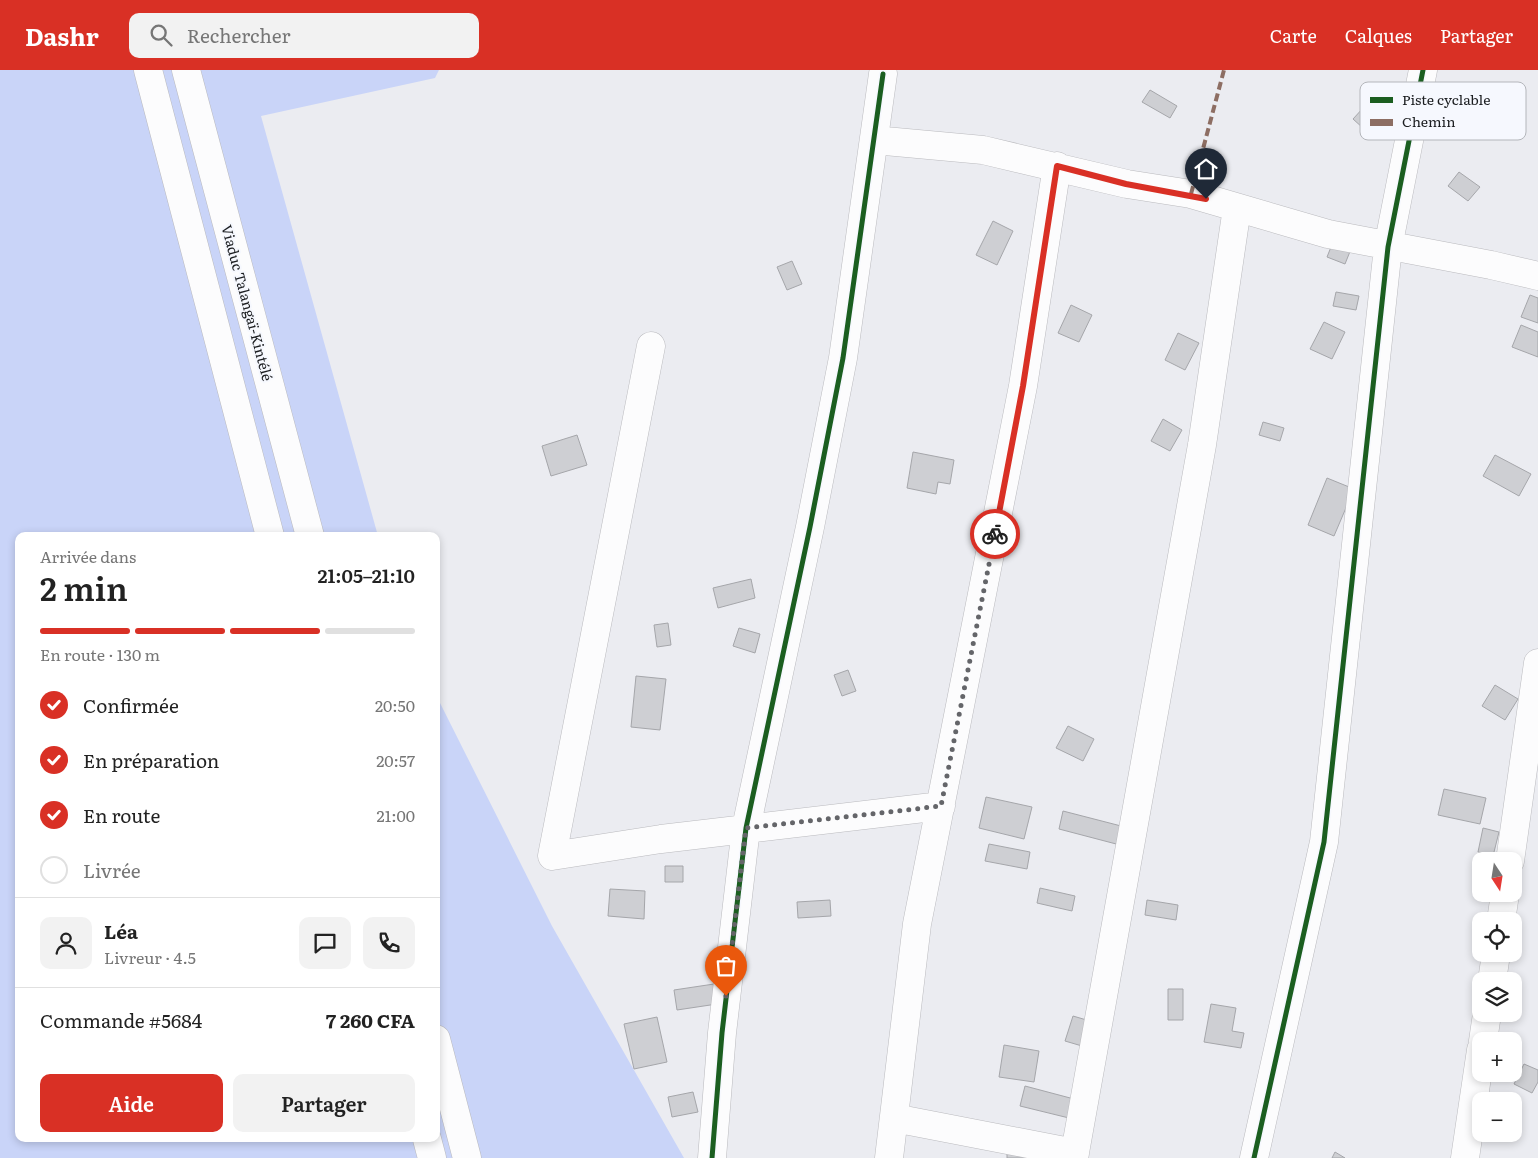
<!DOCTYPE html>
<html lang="fr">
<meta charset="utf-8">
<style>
body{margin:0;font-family:Literata,serif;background:#f2f2f2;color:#222;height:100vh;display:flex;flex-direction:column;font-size:19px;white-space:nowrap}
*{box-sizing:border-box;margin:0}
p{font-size:16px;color:#767676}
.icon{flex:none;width:28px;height:28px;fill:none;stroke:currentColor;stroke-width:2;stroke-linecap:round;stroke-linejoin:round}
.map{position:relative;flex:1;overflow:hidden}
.side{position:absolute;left:15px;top:462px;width:425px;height:610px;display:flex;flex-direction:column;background:#fff;border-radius:10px;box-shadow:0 2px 8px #0003}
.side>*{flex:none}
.needle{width:32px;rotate:168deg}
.buttons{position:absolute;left:1472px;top:782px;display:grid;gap:10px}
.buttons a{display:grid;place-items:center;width:50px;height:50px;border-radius:10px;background:#fff;box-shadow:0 2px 8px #0003;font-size:25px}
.pin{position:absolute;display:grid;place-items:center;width:42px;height:42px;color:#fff;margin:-51px -21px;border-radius:50% 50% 50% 0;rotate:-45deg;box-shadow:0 0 5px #0007}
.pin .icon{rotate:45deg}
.courier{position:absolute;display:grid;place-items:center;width:50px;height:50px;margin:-25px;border:4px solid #d93025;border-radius:50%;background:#fff;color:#222;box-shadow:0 1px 6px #0007}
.summary em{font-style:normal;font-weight:600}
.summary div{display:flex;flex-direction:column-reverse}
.summary{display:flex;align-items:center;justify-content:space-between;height:85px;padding:0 25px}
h1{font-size:32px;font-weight:600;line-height:38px}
.bar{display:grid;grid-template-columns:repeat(4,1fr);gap:8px 5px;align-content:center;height:60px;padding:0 25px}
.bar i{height:6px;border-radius:4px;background:#e0e0e0}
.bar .active{background:#d93025}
.bar p{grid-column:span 4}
.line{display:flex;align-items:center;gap:12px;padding:0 25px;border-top:1px solid #e0e0e0}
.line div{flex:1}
.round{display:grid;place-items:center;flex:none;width:52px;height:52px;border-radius:10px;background:#f2f2f2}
ol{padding:0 25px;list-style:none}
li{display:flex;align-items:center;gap:15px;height:55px}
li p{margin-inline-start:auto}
li .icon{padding:5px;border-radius:50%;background:#d93025;color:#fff;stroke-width:4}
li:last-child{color:#767676}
li i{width:28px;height:28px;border:2px solid #e0e0e0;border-radius:50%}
.cta{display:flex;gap:10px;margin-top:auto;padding:10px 25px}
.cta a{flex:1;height:58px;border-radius:10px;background:#d93025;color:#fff;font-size:20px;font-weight:600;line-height:58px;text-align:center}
.cta a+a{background:#f2f2f2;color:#222}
header{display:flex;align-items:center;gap:30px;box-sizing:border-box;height:70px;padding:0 25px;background:#d93025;color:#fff}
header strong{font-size:24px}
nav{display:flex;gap:28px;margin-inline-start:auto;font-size:18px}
.search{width:350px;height:45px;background:#f2f2f2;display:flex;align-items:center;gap:12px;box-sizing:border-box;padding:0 18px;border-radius:10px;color:#767676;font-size:19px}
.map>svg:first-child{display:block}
</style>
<header>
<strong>Dashr</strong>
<div class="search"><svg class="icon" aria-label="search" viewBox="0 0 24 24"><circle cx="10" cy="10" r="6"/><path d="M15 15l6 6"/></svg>Rechercher</div>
<nav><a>Carte</a><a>Calques</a><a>Partager</a></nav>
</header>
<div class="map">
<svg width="1538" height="1088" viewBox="0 0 1538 1088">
<rect width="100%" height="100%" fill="#ebecf1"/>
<path fill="#c9d4f8" d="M0 0H439L435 8 261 46 378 466H19V1069H436V625L552 856 684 1088H0Z"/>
<path fill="#cecfd3" stroke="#a5a6aa" d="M1150 20 1177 36 1170 48 1142 32Z
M1364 37 1384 54 1373 67 1353 49Z
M1459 102 1480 117 1468 131 1448 116Z
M993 151 1013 161 997 195 976 185Z
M1333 172 1351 179 1345 194 1327 187Z
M792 191 802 214 787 220 777 197Z
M1336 222 1359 226 1356 240 1333 236Z
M1530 225 1538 228V253L1521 247Z
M1071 235 1092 245 1079 272 1058 263Z
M1324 252 1345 262 1332 289 1310 279Z
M1521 255 1538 262V287L1512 277Z
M1178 263 1199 273 1185 300 1165 290Z
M1163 349 1182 360 1170 381 1151 371Z
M1263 352 1284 358 1280 371 1259 365Z
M577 365 587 395 551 406 542 376Z
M913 382 954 390 950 414 938 412 936 424 907 418Z
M1495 385 1531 404 1519 426 1483 406Z
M1327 408 1354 419 1334 466 1308 455Z
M751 509 755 528 718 538 713 518Z
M668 553 671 575 657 577 654 555Z
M739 558 760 564 755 583 733 576Z
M848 600 856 621 842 626 834 605Z
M636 606 666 609 660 660 631 657Z
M1495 615 1518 629 1505 650 1482 636Z
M1068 656 1094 669 1083 691 1056 678Z
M1444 719 1486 728 1480 754 1438 745Z
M986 727 1032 737 1024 769 979 758Z
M1063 741 1125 757 1120 775 1059 759Z
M1483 758 1499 762 1493 786 1478 782Z
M989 774 1030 782 1027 799 985 791Z
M665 796H683V812H665Z
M1040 818 1075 826 1072 841 1037 833Z
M610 819 645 821 644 849 608 846Z
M830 830 831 846 798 848 797 832Z
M1147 830 1178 835 1176 850 1145 845Z
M714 914 717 934 677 940 674 920Z
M1168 919H1183V950H1168Z
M1211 934 1236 938 1232 961 1244 963 1241 978 1204 972Z
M1073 946 1090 951 1082 976 1065 971Z
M657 947 667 992 634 999 624 954Z
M1004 975 1039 981 1034 1012 999 1007Z
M1524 994 1538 1000V1012L1532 1023 1514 1014Z
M1025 1016 1074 1029 1069 1048 1020 1036Z
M693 1022 698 1042 672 1047 668 1027Z
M1007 1081 1033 1088H1007Z
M1335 1082 1345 1088H1332Z"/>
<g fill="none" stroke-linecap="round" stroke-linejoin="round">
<defs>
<path id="street" d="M874 70 983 80 1127 114 1191 124 1328 164 1491 195 1538 206
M651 276 552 786 661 769 941 736
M1510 791 1538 593
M1501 851 1505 824
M1492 911 1496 884
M1483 971 1487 944
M894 1048 1075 1083
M712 1088 722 963 746 758 810 457 843 288 883 4
M889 1088 917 854 1023 316 1057 96
M1074 1088 1202 375 1237 138
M1254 1088 1324 772 1388 177 1423 0
M1465 1088 1481 980"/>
<path id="highway" d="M148 0 270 466
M186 0 310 466
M436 969 467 1088
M427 1069 432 1088"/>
</defs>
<use href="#street" stroke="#bababe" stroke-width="29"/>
<use href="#highway" stroke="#bababe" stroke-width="29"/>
<use href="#street" stroke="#fcfcfd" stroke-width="28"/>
<use href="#highway" stroke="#fcfcfd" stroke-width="28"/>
<path stroke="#8d6e63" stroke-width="4" stroke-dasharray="8 4" stroke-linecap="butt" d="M1191 124 1224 0"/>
<defs>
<path id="cycleway" d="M712 1088 722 963 746 758 810 457 843 288 883 4
M1254 1088 1324 772 1388 177 1423 0"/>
</defs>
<use href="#cycleway" stroke="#f6f8fe" stroke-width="8"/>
<use href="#cycleway" stroke="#1b5e20" stroke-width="5"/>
</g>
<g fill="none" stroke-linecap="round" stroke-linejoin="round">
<path stroke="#646569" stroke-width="5" stroke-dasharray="0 9" d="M726 926 746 758 941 736 995 464"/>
<path stroke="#d93025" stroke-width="6" d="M995 464 1023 316 1057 96 1126 114 1206 129"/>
</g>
<g text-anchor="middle" stroke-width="4" stroke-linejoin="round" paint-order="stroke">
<g font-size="14" fill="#1b1d20" stroke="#f6f8fe">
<text transform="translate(247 233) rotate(75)" y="5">Viaduc Talangaï-Kintélé</text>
</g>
</g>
<rect x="1360" y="12" width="166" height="58" rx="8" fill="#f6f8fe" stroke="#b4b6bb" stroke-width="1"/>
<rect x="1370" y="27" width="23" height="6" fill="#1b5e20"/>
<rect x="1370" y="49" width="23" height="7" fill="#8d6e63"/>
<g font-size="14" fill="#1b1d20">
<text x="1402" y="35">Piste cyclable</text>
<text x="1402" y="57">Chemin</text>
</g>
</svg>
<div class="buttons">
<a><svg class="needle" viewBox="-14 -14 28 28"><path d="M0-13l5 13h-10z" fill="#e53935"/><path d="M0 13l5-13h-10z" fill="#767676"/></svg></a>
<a><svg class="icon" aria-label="locate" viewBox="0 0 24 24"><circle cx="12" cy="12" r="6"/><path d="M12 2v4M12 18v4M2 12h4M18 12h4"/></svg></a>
<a><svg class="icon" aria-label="layers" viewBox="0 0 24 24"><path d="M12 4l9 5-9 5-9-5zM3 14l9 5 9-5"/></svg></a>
<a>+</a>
<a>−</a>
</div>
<div class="pin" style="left:726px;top:926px;background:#ea580c"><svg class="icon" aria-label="bag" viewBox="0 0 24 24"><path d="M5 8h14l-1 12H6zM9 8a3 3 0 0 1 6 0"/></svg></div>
<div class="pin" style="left:1206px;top:129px;background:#1f2937"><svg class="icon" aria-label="home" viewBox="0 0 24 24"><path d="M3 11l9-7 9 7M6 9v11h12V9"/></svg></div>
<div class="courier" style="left:995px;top:464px"><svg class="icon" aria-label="bike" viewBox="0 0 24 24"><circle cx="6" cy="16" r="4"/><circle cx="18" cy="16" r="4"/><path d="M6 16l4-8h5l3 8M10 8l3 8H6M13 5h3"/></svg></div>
<section class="side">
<div class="summary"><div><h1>2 min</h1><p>Arrivée dans</p></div><em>21:05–21:10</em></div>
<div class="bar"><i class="active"></i><i class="active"></i><i class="active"></i><i></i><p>En route · 130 m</p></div>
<ol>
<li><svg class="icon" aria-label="check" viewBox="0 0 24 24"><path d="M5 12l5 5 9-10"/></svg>Confirmée<p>20:50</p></li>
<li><svg class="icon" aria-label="check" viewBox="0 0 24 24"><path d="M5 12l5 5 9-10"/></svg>En préparation<p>20:57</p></li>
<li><svg class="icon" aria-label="check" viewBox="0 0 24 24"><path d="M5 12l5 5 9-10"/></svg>En route<p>21:00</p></li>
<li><i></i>Livrée</li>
</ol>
<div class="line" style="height:90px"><a class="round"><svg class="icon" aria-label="person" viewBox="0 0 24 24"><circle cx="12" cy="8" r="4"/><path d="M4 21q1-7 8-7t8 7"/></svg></a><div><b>Léa</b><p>Livreur · 4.5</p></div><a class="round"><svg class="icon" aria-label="chat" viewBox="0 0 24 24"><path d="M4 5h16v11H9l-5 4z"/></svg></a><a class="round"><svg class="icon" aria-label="phone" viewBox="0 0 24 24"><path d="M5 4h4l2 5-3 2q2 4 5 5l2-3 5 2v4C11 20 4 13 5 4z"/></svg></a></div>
<div class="line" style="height:65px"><div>Commande #5684</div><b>7 260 CFA</b></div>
<div class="cta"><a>Aide</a><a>Partager</a></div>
</section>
</div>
